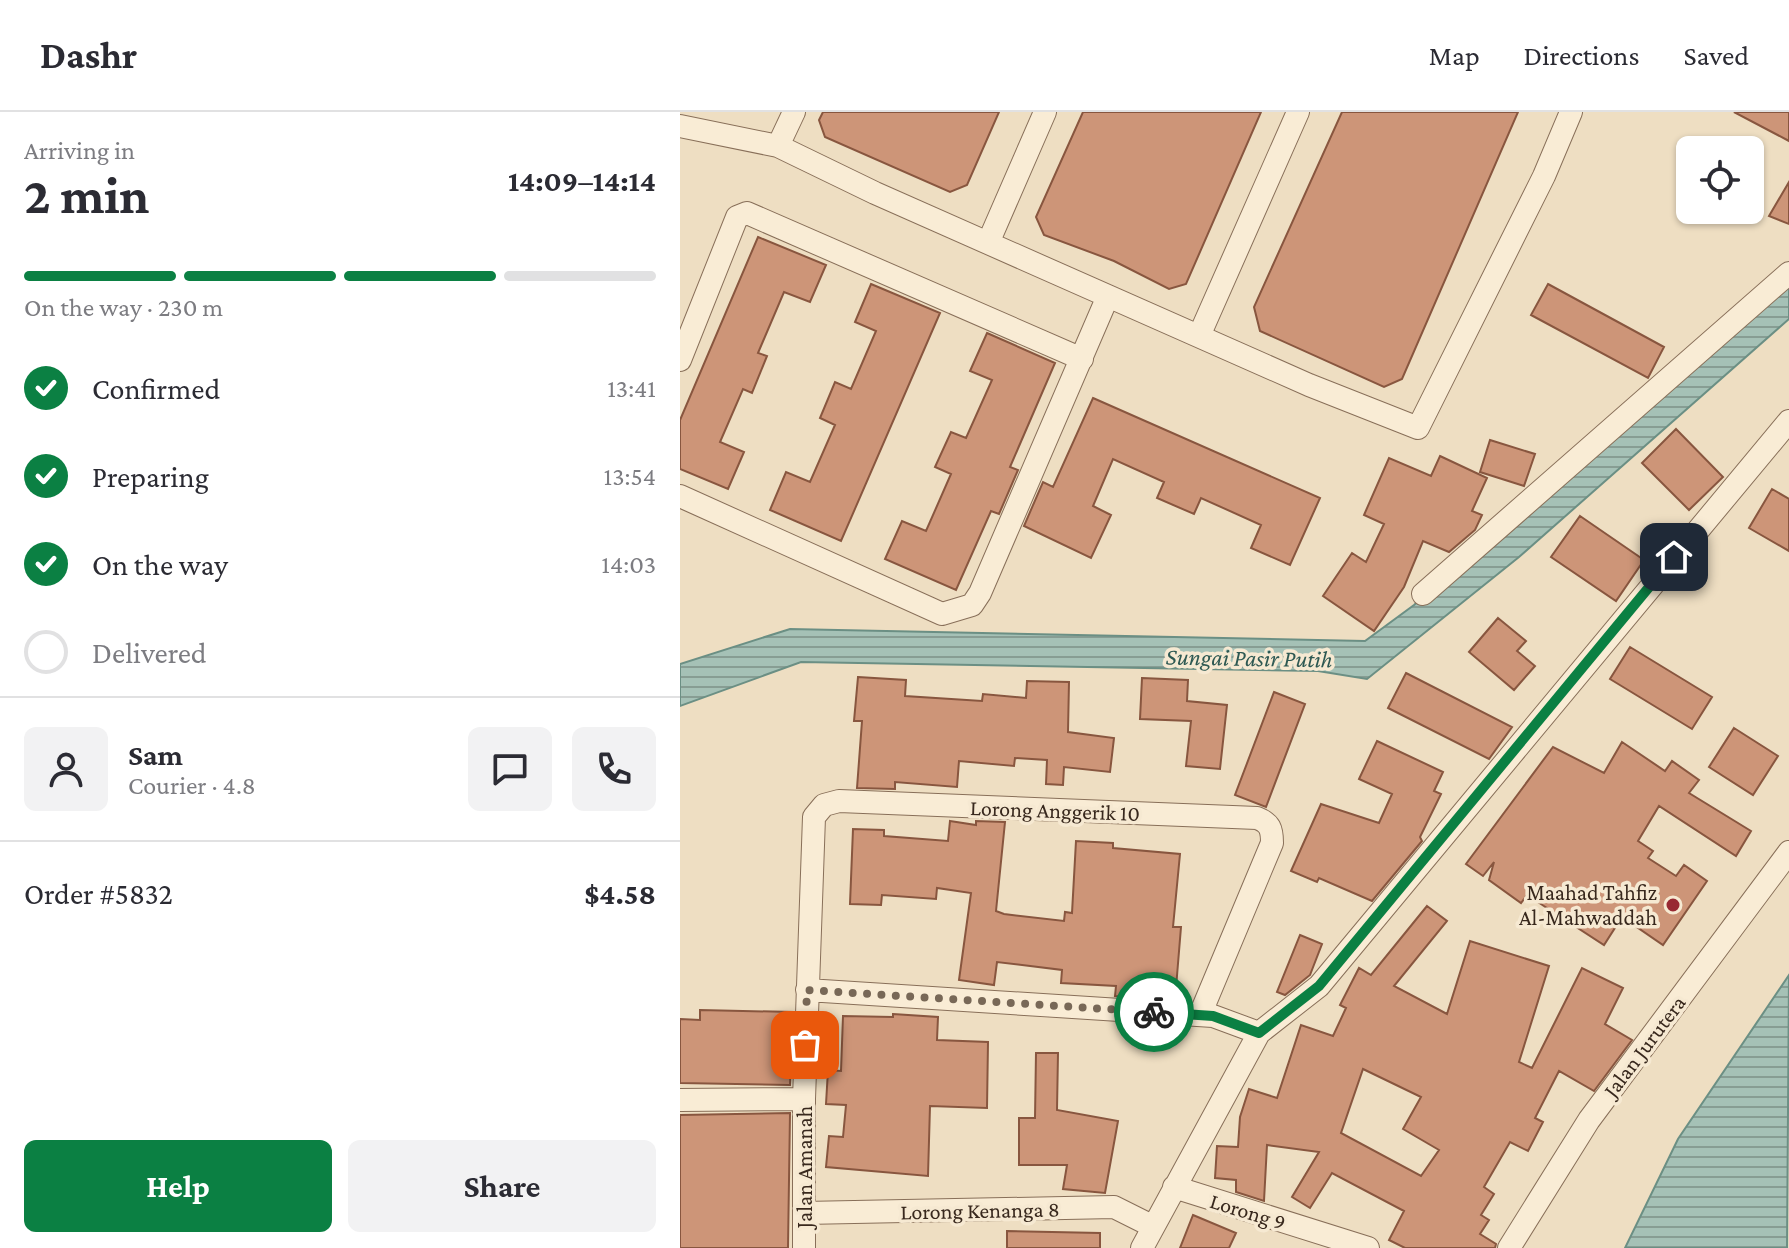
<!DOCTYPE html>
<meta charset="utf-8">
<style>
body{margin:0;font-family:"Crimson Pro",serif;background:#f2f2f3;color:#2b2b33;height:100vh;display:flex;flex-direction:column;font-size:30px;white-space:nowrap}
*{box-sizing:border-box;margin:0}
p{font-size:26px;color:#7c7c81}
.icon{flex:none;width:44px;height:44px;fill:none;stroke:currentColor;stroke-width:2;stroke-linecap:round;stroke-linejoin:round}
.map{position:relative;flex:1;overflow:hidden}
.side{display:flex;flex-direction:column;background:#fff;width:680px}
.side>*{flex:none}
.controls{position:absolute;left:996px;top:24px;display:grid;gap:16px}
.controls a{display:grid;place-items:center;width:88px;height:88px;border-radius:12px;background:#fff;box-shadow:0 2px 6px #0004;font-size:40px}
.pin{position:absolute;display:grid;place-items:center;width:68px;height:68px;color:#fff;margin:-34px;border-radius:16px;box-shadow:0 4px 12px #0006}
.courier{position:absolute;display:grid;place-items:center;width:80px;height:80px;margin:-40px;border:6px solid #0b8043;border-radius:50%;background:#fff;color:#222;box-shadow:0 2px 10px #0007}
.summary em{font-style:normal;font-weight:700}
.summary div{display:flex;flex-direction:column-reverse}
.summary{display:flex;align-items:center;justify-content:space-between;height:136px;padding:0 24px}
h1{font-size:52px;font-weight:700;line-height:60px}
.bar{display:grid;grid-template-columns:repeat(4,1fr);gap:12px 8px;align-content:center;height:96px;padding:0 24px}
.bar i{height:10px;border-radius:6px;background:#e1e1e2}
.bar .active{background:#0b8043}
.bar p{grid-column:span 4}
.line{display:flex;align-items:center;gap:20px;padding:0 24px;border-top:2px solid #e1e1e2}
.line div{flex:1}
.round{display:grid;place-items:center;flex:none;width:84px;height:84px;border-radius:12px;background:#f2f2f3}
ol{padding:0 24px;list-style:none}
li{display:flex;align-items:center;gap:24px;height:88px}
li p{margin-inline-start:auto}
li .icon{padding:8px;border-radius:50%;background:#0b8043;color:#fff;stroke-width:4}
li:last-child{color:#7c7c81}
li i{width:44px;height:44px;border:4px solid #e1e1e2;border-radius:50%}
.button{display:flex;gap:16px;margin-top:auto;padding:16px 24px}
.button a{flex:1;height:92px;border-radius:12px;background:#0b8043;color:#fff;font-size:32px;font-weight:700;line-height:92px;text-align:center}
.button a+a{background:#f2f2f3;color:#2b2b33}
header{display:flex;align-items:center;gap:48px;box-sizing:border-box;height:112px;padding:0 40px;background:#fff;border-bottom:2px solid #e1e1e2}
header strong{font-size:38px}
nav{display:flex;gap:44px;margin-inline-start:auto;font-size:28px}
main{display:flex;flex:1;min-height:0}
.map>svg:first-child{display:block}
</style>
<header>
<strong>Dashr</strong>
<nav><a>Map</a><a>Directions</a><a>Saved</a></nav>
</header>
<main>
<section class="side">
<div class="summary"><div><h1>2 min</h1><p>Arriving in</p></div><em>14:09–14:14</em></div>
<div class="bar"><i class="active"></i><i class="active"></i><i class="active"></i><i></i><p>On the way · 230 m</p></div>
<ol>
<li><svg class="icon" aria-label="check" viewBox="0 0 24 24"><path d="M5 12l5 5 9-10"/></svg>Confirmed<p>13:41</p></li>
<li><svg class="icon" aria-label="check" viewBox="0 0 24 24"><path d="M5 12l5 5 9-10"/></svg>Preparing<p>13:54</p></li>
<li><svg class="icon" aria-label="check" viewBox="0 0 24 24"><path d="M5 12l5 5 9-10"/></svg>On the way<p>14:03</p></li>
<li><i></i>Delivered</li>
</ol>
<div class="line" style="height:144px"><a class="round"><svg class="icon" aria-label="person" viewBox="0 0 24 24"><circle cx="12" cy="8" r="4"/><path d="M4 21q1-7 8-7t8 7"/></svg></a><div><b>Sam</b><p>Courier · 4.8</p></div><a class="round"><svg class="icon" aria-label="chat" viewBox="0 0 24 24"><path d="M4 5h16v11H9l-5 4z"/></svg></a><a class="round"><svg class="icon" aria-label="phone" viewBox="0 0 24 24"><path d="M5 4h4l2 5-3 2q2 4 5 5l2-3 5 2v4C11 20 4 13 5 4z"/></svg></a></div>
<div class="line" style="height:104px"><div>Order #5832</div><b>$4.58</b></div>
<div class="button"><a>Help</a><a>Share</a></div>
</section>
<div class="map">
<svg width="1109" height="1136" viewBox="0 0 1109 1136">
<defs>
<pattern id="water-rules" width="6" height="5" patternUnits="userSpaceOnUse" patternTransform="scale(2)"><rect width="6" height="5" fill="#a5c1b6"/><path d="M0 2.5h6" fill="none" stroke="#879d93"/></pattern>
</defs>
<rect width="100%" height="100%" fill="#eedec2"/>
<path fill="url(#water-rules)" stroke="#6b8f84" stroke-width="2" d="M1109 166V207L839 445 687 567 638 559 121 550 0 594V552L110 517 685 529 734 493Z
M1109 863 1107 1136H945L998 1027Z"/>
<path fill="#cd9578" stroke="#88563f" stroke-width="2" fill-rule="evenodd" d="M143 0H319L287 73 270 80 145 25 139 8Z
M403 0H581L506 172 489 177 434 149 364 123 356 105Z
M662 0H838L722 267 704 275 580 219 574 195Z
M1054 0H1109V29Z
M1109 70V112L1089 104Z
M78 125 146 153 130 190 104 180 78 241 87 244 72 281 63 277 40 330 64 340 48 377 0 357V308Z
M191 172 260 201 161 429 90 398 106 360 130 370 155 313 140 306 155 270 171 277 196 219 175 210Z
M868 172 984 235 968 266 851 203Z
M307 221 375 251 330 355 338 358 319 402 311 399 276 478 205 447 222 409 246 419 271 362 255 355 271 320 286 326 312 268 290 259Z
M413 286 640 386 610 453 571 436 581 413 521 386 514 402 477 386 484 370 433 347 413 394 431 403 411 446 344 414 363 370 373 375Z
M996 317 1043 365 1009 398 962 351Z
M810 328 855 342 844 374 800 360Z
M760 344 807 366 792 399 802 403 795 418 769 440 743 429 724 475 694 519 643 484 672 441 686 450 704 412 684 403 709 346 751 364Z
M1092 377 1109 387V439L1069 416Z
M900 404 964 448 936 489 871 445Z
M818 506 846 529 837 539 855 554 834 578 789 540Z
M950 535 1032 585 1012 617 930 567Z
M726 561 832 615 809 647 708 596Z
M178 565 226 568 225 584 302 589 303 582 346 586 347 569 389 570 388 620 434 626 430 660 384 655 383 673 366 672 367 648 335 646 334 654 279 649 277 675 215 670V677L177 676 182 609H174Z
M462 566 508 568 507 589 547 593 540 657 506 654 511 609 460 607Z
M594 580 625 592 586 695 555 683Z
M1054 616 1098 644 1073 683 1029 655Z
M697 629 763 660 754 679 761 682 740 725 742 729 692 789 639 766 637 770 611 759 641 692 699 711 712 682 679 667Z
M942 630 985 659 992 649 1019 668 1009 681 1071 719 1056 744 979 694 958 729 973 739 968 746 996 764 1004 753 1027 769 983 833 942 805 924 833 847 783 841 791 809 768 814 750 803 764 786 752 873 635 924 661Z
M270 709 296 713V709L325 710 316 799 324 802 384 809 385 800 392 801 396 729 433 731V736L500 742 493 815H501L495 888 435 884 436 874 381 871 382 858 317 850 314 873 279 868 291 781 257 776 256 787 202 783 201 793 170 792 173 717 204 718V724L268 729Z
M747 794 767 809 714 874 767 902 790 829 869 854 839 950 852 956 902 856 943 876 925 912 952 928 914 979 879 959 855 1006 863 1010 848 1039 830 1030 804 1075 814 1082 801 1103 809 1108 800 1122 816 1132 815 1136H725L709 1128 724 1099 652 1061 630 1096 612 1085 639 1040 587 1033 584 1089 556 1080V1068L535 1066 537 1034 558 1035 560 1005 569 977 597 986 621 913 653 924 666 896 660 893 679 856 691 863ZM683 957 741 985 723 1017 759 1038 741 1064 661 1021Z
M620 823 642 832 630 863 605 883 597 880Z
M20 898 113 900 110 973 0 971V907L20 908Z
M213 902 258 905 257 928 308 930 307 996 250 994 248 1064 146 1055 149 1024 163 1025 166 993 146 992 148 958 161 959 163 904 213 905Z
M356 941H378L377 998 438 1009 425 1081 383 1077 387 1053H339V1006H355Z
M110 1001 108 1136H0V1003Z
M513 1103 556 1121 549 1136H500Z
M327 1119 420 1121V1136H327Z"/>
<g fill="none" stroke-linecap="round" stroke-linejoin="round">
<defs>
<path id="minor" d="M0 14 98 34 195 81 629 273 738 316 864 64 891 0
M98 34 114 0
M308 131 365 0
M519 224 618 0
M0 248 57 105 67 101 402 247
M0 384 262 502 292 493 300 481 428 184
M743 482 1109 161
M127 878 533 904 579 921
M0 988 124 987
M494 1075 688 1136
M124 1101 434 1095 472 1114
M124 1136V987L134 705 144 693 159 689 577 706C590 711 592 717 592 731L520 903
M462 1136 579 921 639 874 1109 309
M829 1136 909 1008 1109 740"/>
</defs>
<use href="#minor" stroke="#886f59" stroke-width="24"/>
<use href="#minor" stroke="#f9ecd5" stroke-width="22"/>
</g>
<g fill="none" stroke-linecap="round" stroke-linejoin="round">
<path stroke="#786857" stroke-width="8" stroke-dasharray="0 14.4" d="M125 933 127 878 474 900"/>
<path stroke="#0b8043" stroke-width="10" d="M474 900 533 904 579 921 639 874 994 445"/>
</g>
<circle fill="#982932" stroke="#f6e9d2" stroke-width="3" cx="993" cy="793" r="8"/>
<g text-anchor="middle" stroke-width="7" stroke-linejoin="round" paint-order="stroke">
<g font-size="22" fill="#38281d" stroke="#f6e9d2">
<text transform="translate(375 698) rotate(2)" y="8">Lorong Anggerik 10</text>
<text transform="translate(964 934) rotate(-53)" y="8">Jalan Jurutera</text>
<text transform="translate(124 1055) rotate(-90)" y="8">Jalan Amanah</text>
<text transform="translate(300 1098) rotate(-1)" y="8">Lorong Kenanga 8</text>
<text transform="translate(568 1099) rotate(17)" y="8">Lorong 9</text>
</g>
<g font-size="22" fill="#38281d" stroke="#f6e9d2" text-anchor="end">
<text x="977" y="788">Maahad Tahfiz<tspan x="977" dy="25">Al-Mahwaddah</tspan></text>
</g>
<g font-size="24" font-style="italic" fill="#2d5852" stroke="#f6e9d2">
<text transform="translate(569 546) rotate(1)" y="8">Sungai Pasir Putih</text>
</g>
</g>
</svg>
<div class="controls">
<a><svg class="icon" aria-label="locate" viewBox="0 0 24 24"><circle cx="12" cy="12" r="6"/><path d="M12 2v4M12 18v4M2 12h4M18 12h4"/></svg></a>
</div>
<div class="pin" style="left:125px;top:933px;background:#ea580c"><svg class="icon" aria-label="bag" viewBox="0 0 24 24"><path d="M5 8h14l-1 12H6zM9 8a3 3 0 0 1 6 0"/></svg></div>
<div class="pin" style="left:994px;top:445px;background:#1f2937"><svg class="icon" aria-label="home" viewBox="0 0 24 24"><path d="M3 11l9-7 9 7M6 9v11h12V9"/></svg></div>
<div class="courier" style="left:474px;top:900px"><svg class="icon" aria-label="bike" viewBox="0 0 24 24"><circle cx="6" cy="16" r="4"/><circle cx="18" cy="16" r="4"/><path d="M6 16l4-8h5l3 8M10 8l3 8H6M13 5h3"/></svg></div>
</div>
</main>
